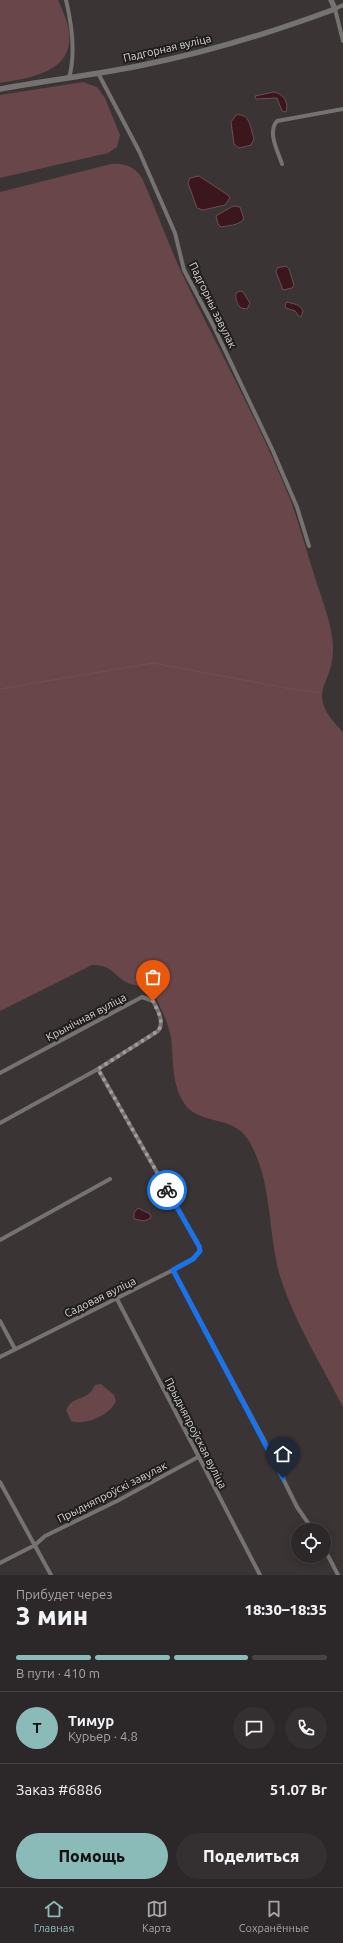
<!DOCTYPE html>
<html lang="ru">
<meta charset="utf-8">
<style>
body{margin:0;font-family:Ubuntu,sans-serif;background:#342f30;color:#f1f3f6;height:100vh;display:flex;flex-direction:column;font-size:15px;white-space:nowrap}
*{box-sizing:border-box;margin:0}
p{font-size:13px;color:#a6a5a8}
.icon{flex:none;width:22px;height:22px;fill:none;stroke:currentColor;stroke-width:2;stroke-linecap:round;stroke-linejoin:round}
.map{position:relative;height:1575px;overflow:hidden}
.panel{display:flex;flex-direction:column;background:#2c2728;flex:1}
.panel>*{flex:none}
.tools{position:absolute;left:291px;top:1523px;display:grid;gap:8px}
.tools a{display:grid;place-items:center;width:40px;height:40px;border-radius:50%;background:#2c2728;box-shadow:0 2px 10px #0003,0 0 0 1px #484445;font-size:20px}
.pin{position:absolute;display:grid;place-items:center;width:34px;height:34px;color:#fff;margin:-41px -17px;border-radius:50% 50% 50% 0;rotate:-45deg;box-shadow:0 0 4px #0007}
.pin .icon{rotate:45deg}
.courier{position:absolute;display:grid;place-items:center;width:40px;height:40px;margin:-20px;border:3px solid #1a73e8;border-radius:50%;background:#fff;color:#222;box-shadow:0 1px 5px #0007}
.headline em{font-style:normal;font-weight:800}
.headline div{display:flex;flex-direction:column-reverse}
.headline{display:flex;align-items:center;justify-content:space-between;height:68px;padding:0 16px}
h1{font-size:26px;font-weight:800;line-height:30px}
.bar{display:grid;grid-template-columns:repeat(4,1fr);gap:6px 4px;align-content:center;height:48px;padding:0 16px}
.bar i{height:5px;border-radius:3px;background:#484445}
.bar .on{background:#8bbbb9}
.bar p{grid-column:span 4}
.line{display:flex;align-items:center;gap:10px;padding:0 16px;border-top:1px solid #484445}
.line div{flex:1}
.round{display:grid;place-items:center;flex:none;width:42px;height:42px;border-radius:21px;background:#342f30}
.cta{display:flex;gap:8px;margin-top:auto;padding:8px 16px}
.cta a{flex:1;height:46px;border-radius:24px;background:#8bbbb9;color:#111;font-size:16px;font-weight:800;line-height:46px;text-align:center}
.cta a+a{background:#342f30;color:#f1f3f6}
.tab-bar{display:flex;justify-content:space-around;align-items:center;height:56px;border-top:1px solid #484445;background:#2c2728;font-size:11px;color:#a6a5a8}
.tab-bar a{display:grid;justify-items:center;gap:2px}
.tab-bar .on{color:#8bbbb9}
.map>svg:first-child{display:block}
</style>
<div class="map">
<svg width="343" height="1575" viewBox="0 0 343 1575">
<rect width="100%" height="100%" fill="#3b3435"/>
<path fill="#684649" d="M0 0H58C62 10 68 21 69 32 74 73 29 78 0 83Z
M83 82 97 87 105 98 120 135 117 147 108 153 0 178V95Z
M111 164C124 163 134 166 142 178 155 207 166 238 179 267 215 344 258 419 290 499 299 522 305 547 313 571 320 595 332 622 333 647 334 688 302 690 343 732V1407C322 1366 293 1319 280 1276 267 1231 273 1182 249 1141 233 1113 196 1127 182 1100 171 1079 174 1060 171 1038 169 1027 165 1017 160 1007 158 1001 155 995 151 991 144 984 134 987 126 982 112 974 112 965 92 965L0 1011V192Z
M101 1384 114 1395 116 1401C110 1415 86 1426 71 1421L66 1410C71 1399 78 1400 87 1395 91 1393 93 1388 95 1385Z"/>
<path fill="#3b161c" stroke="#6b4f54" d="M274 92C284 94 289 103 286 112L282 111 277 98 256 99 255 96Z
M236 115C250 113 250 127 254 139L251 145 239 148 234 144 231 122Z
M199 176 228 195 230 198 225 205 203 210 197 208 188 183 190 178Z
M233 206 240 207 244 219C237 226 230 225 221 227L218 224 216 216Z
M286 266 289 269 294 285 292 288 283 290 276 272 277 268Z
M240 291 243 292 250 303 247 309 241 308C237 304 235 299 236 293Z
M287 302C294 304 300 304 303 311L301 317 299 316 295 311 286 308 285 305Z
M138 1208 150 1214 151 1218 144 1221 134 1219V1213Z"/>
<g fill="none" stroke-linecap="round" stroke-linejoin="round">
<path stroke="#6b4f54" stroke-width="1.5" d="M0 689 153 663 286 688 320 693"/>
<path stroke="#757272" stroke-width="4" d="M66 0C72 25 76 53 69 78
M343 5 335 9 343 41
M98 73 139 151 175 233 184 270 212 323 273 451 297 507 309 546
M282 164C278 151 267 133 277 121L343 109
M0 1073 142 997 153 1001C158 1010 165 1022 158 1031L98 1069 0 1123
M0 1240 110 1179
M173 1270 263 1438 297 1507 313 1530
M117 1299 260 1575
M0 1321 15 1349
M0 1357 173 1270 193 1259 200 1251 199 1246 98 1069
M0 1482 51 1575
M324 1548 338 1575
M0 1563 35 1545 45 1536 117 1501 198 1457"/>
<path stroke="#757272" stroke-width="5.5" d="M0 89C48 80 96 75 143 65 209 52 273 32 335 9L331 0"/>
</g>
<g fill="none" stroke-linecap="round" stroke-linejoin="round">
<path stroke="#a29d9d" stroke-width="4" stroke-dasharray="0 7.2" d="M153 1001C157 1010 165 1022 158 1031L98 1069 167 1190"/>
<path stroke="#1a73e8" stroke-width="5" d="M167 1190 199 1246 200 1251 193 1259 173 1270 283 1478"/>
</g>
<g text-anchor="middle" stroke-width="4" stroke-linejoin="round" paint-order="stroke">
<g font-size="11" fill="#dad5d5" stroke="#201d1d">
<text transform="translate(167 48) rotate(-13)" y="4">Падгорная вуліца</text>
<text transform="translate(213 305) rotate(64)" y="4">Падгорны завулак</text>
<text transform="translate(86 1017) rotate(-28)" y="4">Крынічная вуліца</text>
<text transform="translate(100 1297) rotate(-26)" y="4">Садовая вуліца</text>
<text transform="translate(196 1433) rotate(63)" y="4">Прыдняпроўская вуліца</text>
<text transform="translate(112 1492) rotate(-27)" y="4">Прыдняпроўскі завулак</text>
</g>
</g>
</svg>
<div class="tools">
<a><svg class="icon" aria-label="locate" viewBox="0 0 24 24"><circle cx="12" cy="12" r="6"/><path d="M12 2v4M12 18v4M2 12h4M18 12h4"/></svg></a>
</div>
<div class="pin" style="left:153px;top:1001px;background:#ea580c"><svg class="icon" aria-label="bag" viewBox="0 0 24 24"><path d="M5 8h14l-1 12H6zM9 8a3 3 0 0 1 6 0"/></svg></div>
<div class="pin" style="left:283px;top:1478px;background:#1f2937"><svg class="icon" aria-label="home" viewBox="0 0 24 24"><path d="M3 11l9-7 9 7M6 9v11h12V9"/></svg></div>
<div class="courier" style="left:167px;top:1190px"><svg class="icon" aria-label="bike" viewBox="0 0 24 24"><circle cx="6" cy="16" r="4"/><circle cx="18" cy="16" r="4"/><path d="M6 16l4-8h5l3 8M10 8l3 8H6M13 5h3"/></svg></div>
</div>
<section class="panel">
<div class="headline"><div><h1>3 мин</h1><p>Прибудет через</p></div><em>18:30–18:35</em></div>
<div class="bar"><i class="on"></i><i class="on"></i><i class="on"></i><i></i><p>В пути · 410 m</p></div>
<div class="line" style="height:72px"><b class="round" style="background:#8bbbb9;color:#111">Т</b><div><b>Тимур</b><p>Курьер · 4.8</p></div><a class="round"><svg class="icon" aria-label="chat" viewBox="0 0 24 24"><path d="M4 5h16v11H9l-5 4z"/></svg></a><a class="round"><svg class="icon" aria-label="phone" viewBox="0 0 24 24"><path d="M5 4h4l2 5-3 2q2 4 5 5l2-3 5 2v4C11 20 4 13 5 4z"/></svg></a></div>
<div class="line" style="height:52px"><div>Заказ #6886</div><b>51.07 Br</b></div>
<div class="cta"><a>Помощь</a><a>Поделиться</a></div>
</section>
<nav class="tab-bar">
<a class="on"><svg class="icon" aria-label="home" viewBox="0 0 24 24"><path d="M3 11l9-7 9 7M6 9v11h12V9"/></svg>Главная</a>
<a><svg class="icon" aria-label="map" viewBox="0 0 24 24"><path d="M3 6l6-2 6 2 6-2v14l-6 2-6-2-6 2zM9 4v14M15 6v14"/></svg>Карта</a>
<a><svg class="icon" aria-label="saved" viewBox="0 0 24 24"><path d="M7 4h10v16l-5-4-5 4z"/></svg>Сохранённые</a>
</nav>
